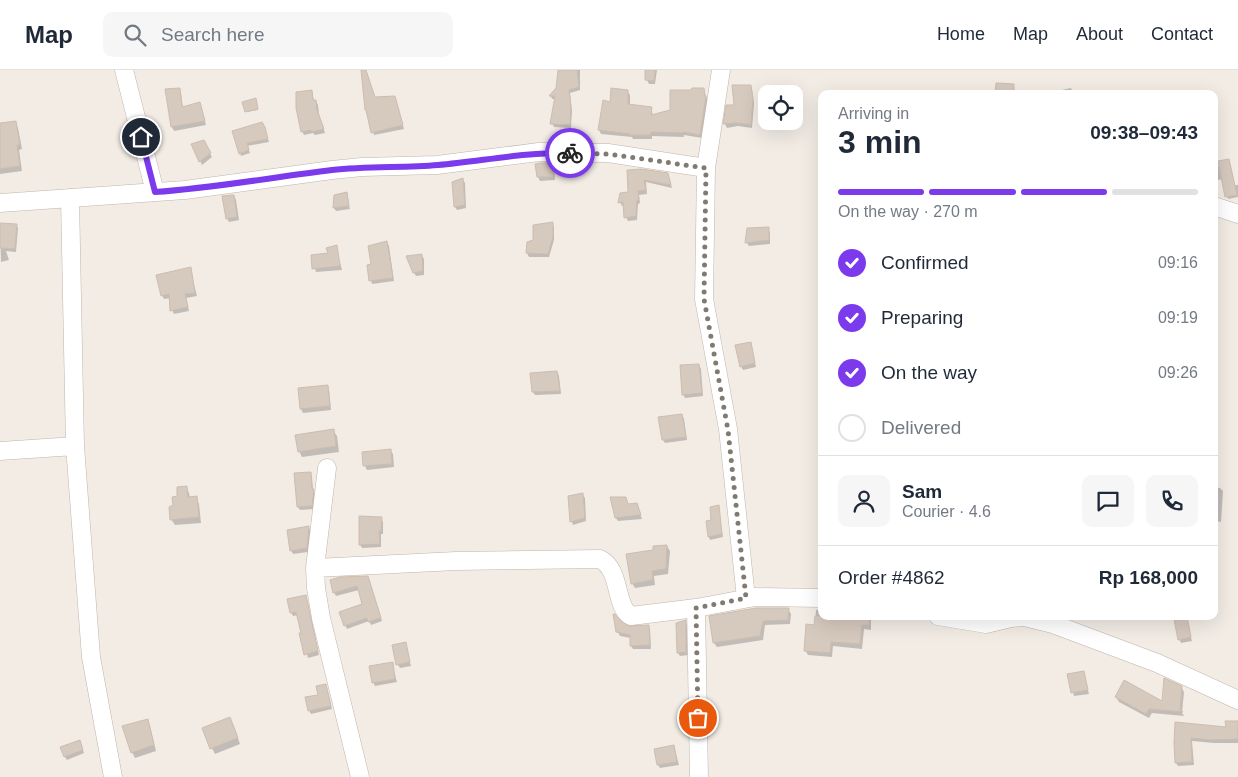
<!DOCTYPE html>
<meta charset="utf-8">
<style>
body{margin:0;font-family:Arial,sans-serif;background:#f6f6f7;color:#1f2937;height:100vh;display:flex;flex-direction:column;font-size:19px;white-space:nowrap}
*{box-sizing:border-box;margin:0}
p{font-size:16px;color:#747a83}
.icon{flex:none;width:28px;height:28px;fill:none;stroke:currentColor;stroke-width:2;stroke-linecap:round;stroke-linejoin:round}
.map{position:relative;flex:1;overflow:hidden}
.details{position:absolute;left:818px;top:20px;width:400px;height:530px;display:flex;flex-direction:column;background:#fff;border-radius:10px;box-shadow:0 5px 20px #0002}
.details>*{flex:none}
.tools{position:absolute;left:758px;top:15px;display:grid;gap:10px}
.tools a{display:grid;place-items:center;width:45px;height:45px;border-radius:10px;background:#fff;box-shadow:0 5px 20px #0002;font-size:25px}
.pin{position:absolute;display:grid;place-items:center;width:42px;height:42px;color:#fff;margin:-21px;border:2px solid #fff;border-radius:50%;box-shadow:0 1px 5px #0007}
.courier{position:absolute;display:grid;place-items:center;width:50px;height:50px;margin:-25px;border:4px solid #7c3aed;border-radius:50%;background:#fff;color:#222;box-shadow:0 1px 6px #0007}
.overview em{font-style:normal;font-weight:700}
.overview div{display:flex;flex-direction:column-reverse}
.overview{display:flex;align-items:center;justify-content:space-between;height:85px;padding:0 20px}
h1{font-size:32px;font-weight:700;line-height:38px}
.bar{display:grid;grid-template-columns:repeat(4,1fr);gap:8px 5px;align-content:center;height:60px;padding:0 20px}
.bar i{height:6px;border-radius:4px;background:#e0e1e3}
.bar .current{background:#7c3aed}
.bar p{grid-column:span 4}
.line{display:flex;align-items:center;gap:12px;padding:0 20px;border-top:1px solid #e0e1e3}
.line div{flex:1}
.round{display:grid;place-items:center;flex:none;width:52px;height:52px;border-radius:10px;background:#f6f6f7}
ol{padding:0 20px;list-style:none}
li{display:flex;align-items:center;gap:15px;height:55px}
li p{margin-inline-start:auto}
li .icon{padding:5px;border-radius:50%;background:#7c3aed;color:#fff;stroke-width:4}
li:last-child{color:#747a83}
li i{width:28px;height:28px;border:2px solid #e0e1e3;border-radius:50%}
header{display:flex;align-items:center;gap:30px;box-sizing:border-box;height:70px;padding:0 25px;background:#fff;border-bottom:1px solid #e0e1e3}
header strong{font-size:24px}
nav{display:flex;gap:28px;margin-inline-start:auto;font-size:18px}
.search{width:350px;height:45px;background:#f6f6f7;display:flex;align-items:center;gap:12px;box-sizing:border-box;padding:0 18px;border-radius:10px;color:#747a83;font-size:19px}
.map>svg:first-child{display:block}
</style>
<header>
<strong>Map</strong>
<div class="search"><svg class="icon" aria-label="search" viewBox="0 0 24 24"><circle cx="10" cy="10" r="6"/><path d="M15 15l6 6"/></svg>Search here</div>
<nav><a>Home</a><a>Map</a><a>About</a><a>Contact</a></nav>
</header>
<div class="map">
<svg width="1238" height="707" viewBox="0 0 1238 707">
<rect width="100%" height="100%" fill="#f2ece5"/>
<path fill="#0003" d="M362 0H366L375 29 396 31 404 59 374 65 368 44Z
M559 0H580V20L570 23 572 41 571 58 554 57 552 53 556 29H552L551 26 557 18Z
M646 0H657L655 14H649L647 10Z
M750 16 752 20 754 34 752 58 738 56 727 58 725 54 727 36 735 37Z
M1071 18 1073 24H1063L1062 20Z
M179 19 181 23 183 38 200 34 206 55 174 61 172 57 166 20Z
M703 19 708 31 702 68 684 65V67L652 66V69H633L632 67 601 64 599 60 611 34 627 21 630 25V36L651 38 653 46 672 41 693 21Z
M312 21 314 32 316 31 318 35 319 44 325 63 315 65 313 63 304 65 302 61Z
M256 30 258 40 247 42 246 41Z
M15 53 18 58 22 79 19 80 22 101 0 104V55Z
M264 58 269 72 247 76 250 83 241 86 234 62Z
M203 71 212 87 202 95 193 75Z
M1229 90 1235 115H1238V127L1228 129 1223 109 1214 111V97L1220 96Z
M552 94 554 98 555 110 540 111 538 107Z
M628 102 668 104 672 118 646 112 647 124 639 125 640 133 638 134 637 150 628 151 626 147 625 135 622 136 620 132 630 123Z
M463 110 465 113 466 138 457 140 455 137Z
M346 124 350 139 336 141 334 138Z
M234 126 236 130 239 150 229 152 227 148Z
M552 153 554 157V170L549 187H529L527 183 528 173 534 171Z
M0 154 16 155 18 158 16 182 6 181 9 190 1 192Z
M748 159H768L770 162V174L749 176 747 173Z
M387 172 389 176 394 211 372 214 368 196 372 195Z
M336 177 342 200 316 202 312 186 329 184Z
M422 186 424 189V205L416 206 414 203Z
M190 199 197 226 186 228 189 241 174 244 172 240 170 228 164 229 162 225Z
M750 273 756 297 743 300 741 296Z
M699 295 701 299 703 326 685 328 683 324Z
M557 302 559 306 561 324 535 325 533 322Z
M327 317 329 320 331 340 303 343 301 339 299 320Z
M682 345 684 349 687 370 665 373 663 370Z
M333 361 337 366 339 382 302 387 299 381Z
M391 381 393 384 394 397 367 400 365 396 363 383Z
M310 403 312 407 313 420 315 424 313 439 300 440 298 437Z
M186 417 189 423 190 428H196L199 434 201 453 175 455 171 449 174 436Z
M1214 417 1220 418 1223 421 1221 452 1214 451Z
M583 425 585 428 586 451 573 455 572 452 570 427Z
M626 428 628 435 638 438 642 449 618 451 616 448Z
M718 437 723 467 710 470 709 467Z
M381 448 383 452V464H381V477L362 478 360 474Z
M309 458 311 461 308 482 293 484 291 480Z
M667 476 670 481 668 504 654 506 655 515 635 518 632 513 655 481Z
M368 507 382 551 371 555 369 551 347 559 345 555 364 534 359 520 336 526 334 522Z
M306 526 319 585 308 588 298 545 293 546 291 542Z
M788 539 791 544 790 554 765 555 763 570 717 577 714 573 711 547Z
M821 539V546H869L871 550V560L864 559 862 579 833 576 832 587 808 585 805 580 815 556 816 540Z
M1186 548 1192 571 1181 573 1179 569Z
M685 551 687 555 688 585 680 586 678 583 677 554Z
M648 556 650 559 651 579H633L631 576V568L620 566 618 562 628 558Z
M405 574 411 596 400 598 398 595Z
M392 594 397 612 375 616 373 612Z
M1083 602 1089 624 1074 626 1069 605Z
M326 616 332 639 311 644 309 640Z
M1181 617 1184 622 1182 643 1184 646 1152 643 1149 648 1119 632 1116 627 1164 633Z
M147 650 150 656 156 681 135 688 132 682Z
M1238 652V673H1214L1192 671 1194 695 1178 696 1176 693 1175 672 1227 659Z
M233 654 240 674 215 684 212 678Z
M81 675 84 683 67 690 65 687Z
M674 676 679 695 660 698 658 695Z"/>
<path fill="#d6c9be" stroke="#cebdaf" d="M361 0H366L375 27 395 26 403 55 371 63 366 40H365Z
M558 0H577L579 17 569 20 571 37 570 55 550 54 555 26H549L556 18Z
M645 0H655L654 11 645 10Z
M996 13 1014 14V24H995Z
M732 15H751L753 29 751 55 736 53 723 54 726 35H734Z
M180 18 182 37 200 32 205 51 171 57 165 19Z
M611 18 628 20V34L652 37 651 45 670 40V20H691L692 18H704L705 26H706L700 65 683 62V63L651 62V65H630V64L598 60 603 30 610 32Z
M312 20 313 30H316L317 40 324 59 312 62 311 60 301 62 296 38V22Z
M256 28 258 39 245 42 242 32Z
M16 51 20 75H17L20 96 0 99V53Z
M262 52 265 57 268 69 247 73 249 80 239 84 232 61Z
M204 70 211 83 199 92 191 74Z
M1229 89 1237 125 1225 127 1218 91Z
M540 93H552L554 107H537L535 94Z
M641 99 668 103 671 115 644 110 646 120 638 121 639 130H637L636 146 624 148 623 132 618 133 620 123 628 122 627 100Z
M463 108 465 135 454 137 452 112Z
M347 122 349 136 333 138 334 125Z
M234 125 237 147 226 149 222 126Z
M553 152V166L548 184 526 183 527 172 533 170V155Z
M0 153 17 154 15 179 0 178Z
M769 157V170L745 173 747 158Z
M387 171 393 208 369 211 367 195 371 194 368 176Z
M337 175 340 196 312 199 311 185 328 183 326 178Z
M422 184 423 201 413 203 406 186Z
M191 197 195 223 185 224 188 237 170 241 169 224 161 226 156 205Z
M751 272 755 293 740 297 735 275Z
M699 294 702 323 682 325 680 295Z
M557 301 560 321 532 322 530 303Z
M328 315 330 336 300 339 298 318Z
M682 344 686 367 662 370 658 347Z
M334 359 336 376 298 382 295 365Z
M391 379 392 394 363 396 362 382Z
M311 402 312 419H314L312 436 297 437 294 403Z
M187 416 188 427 197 426 199 447 170 450 169 437 173 435 172 427 177 426V417Z
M583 423 585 448 570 452 568 426Z
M610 427H626L628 434 637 433 641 445 615 448Z
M719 435 722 464 708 467 706 451 711 450 710 437Z
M359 446 382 447 381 461H379L380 474 359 475Z
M309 456 307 478 290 481 287 460Z
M667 475 666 499 652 501 653 510 631 514 626 484 653 480V476Z
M368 506 381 548 368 552 367 548 344 556 339 542 362 534 357 516 333 523 330 510 340 507Z
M306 525 318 581 304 585 299 563H301L296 542 290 543 287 529Z
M756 538H789L788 550 763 551 760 566 713 573 709 546Z
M613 544H615L619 549 628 556 649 555 650 575 630 576V565L616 562Z
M815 546H869V555H862L860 574 831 572 830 583 804 581 806 554 814 555Z
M1187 546 1191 567 1178 570 1174 549Z
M686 550V582L677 583 676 553Z
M406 572 410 592 396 595 392 575Z
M393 592 395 609 372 613 369 596Z
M1084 601 1088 620 1071 623 1067 604Z
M1164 608 1182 616 1180 640 1183 642 1149 639 1146 644 1115 627 1124 610 1162 631Z
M326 614 331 636 308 641 305 627 318 625 316 616Z
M230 647 238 668 210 679 202 658Z
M148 649 154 675 131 683 122 656Z
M1225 651H1238V669L1211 670 1191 668 1192 692 1175 693 1174 672 1175 652 1226 657Z
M80 670 83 680 64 687 60 677Z
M674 675 677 692 657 695 654 679Z"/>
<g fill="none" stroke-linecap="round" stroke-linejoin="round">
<defs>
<path id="minor" d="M124 0 155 122
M721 0 706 98 704 229 728 359 746 528
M70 128 75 376 91 587 113 707
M0 133 185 120 332 100 362 97 437 95 539 82 608 83 706 98
M1214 136 1238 144
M0 381 75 376
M327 398 315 498 316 518 321 548 360 707
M315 498 456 491 600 489C622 500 614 537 631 546L696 538 755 527 821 528
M696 538 699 707
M938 546 986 554 1011 548 1024 547 1053 554 1157 593 1238 630"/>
</defs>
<use href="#minor" stroke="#c0b5ab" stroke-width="19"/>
<use href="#minor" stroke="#fff" stroke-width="18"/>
</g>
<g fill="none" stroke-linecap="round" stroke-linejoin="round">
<path stroke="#817a73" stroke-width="5" stroke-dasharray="0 9" d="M570 83 608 84 706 98 704 229 728 360 746 528 696 538 698 648"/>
<path stroke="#7c3aed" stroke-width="6" d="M141 67 155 122C215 118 273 107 332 100 367 96 403 98 438 95 483 91 525 82 570 83"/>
</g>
</svg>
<div class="tools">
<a><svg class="icon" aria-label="locate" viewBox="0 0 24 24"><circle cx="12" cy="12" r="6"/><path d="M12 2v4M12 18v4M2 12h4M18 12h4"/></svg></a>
</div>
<div class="pin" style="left:698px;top:648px;background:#ea580c"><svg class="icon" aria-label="bag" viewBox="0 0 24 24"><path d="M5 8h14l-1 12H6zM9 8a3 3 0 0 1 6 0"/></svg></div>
<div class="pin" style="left:141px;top:67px;background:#1f2937"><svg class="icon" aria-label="home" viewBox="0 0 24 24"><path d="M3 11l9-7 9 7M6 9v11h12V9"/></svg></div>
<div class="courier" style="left:570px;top:83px"><svg class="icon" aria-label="bike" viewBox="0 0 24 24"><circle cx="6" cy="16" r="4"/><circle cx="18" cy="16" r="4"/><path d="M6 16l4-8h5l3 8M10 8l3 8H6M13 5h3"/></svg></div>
<section class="details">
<div class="overview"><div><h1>3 min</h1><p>Arriving in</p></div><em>09:38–09:43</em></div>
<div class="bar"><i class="current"></i><i class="current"></i><i class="current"></i><i></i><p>On the way · 270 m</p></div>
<ol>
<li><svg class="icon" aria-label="check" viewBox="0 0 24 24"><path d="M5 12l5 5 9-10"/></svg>Confirmed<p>09:16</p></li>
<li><svg class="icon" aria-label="check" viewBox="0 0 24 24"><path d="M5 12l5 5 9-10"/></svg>Preparing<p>09:19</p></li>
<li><svg class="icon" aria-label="check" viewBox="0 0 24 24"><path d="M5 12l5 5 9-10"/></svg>On the way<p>09:26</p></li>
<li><i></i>Delivered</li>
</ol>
<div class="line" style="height:90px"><a class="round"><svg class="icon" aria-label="person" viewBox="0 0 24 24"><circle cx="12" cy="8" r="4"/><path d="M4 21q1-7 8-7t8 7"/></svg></a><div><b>Sam</b><p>Courier · 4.6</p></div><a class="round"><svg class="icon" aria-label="chat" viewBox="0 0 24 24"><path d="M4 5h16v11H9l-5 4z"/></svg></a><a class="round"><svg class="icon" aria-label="phone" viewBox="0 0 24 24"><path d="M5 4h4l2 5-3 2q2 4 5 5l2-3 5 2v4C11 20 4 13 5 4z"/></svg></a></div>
<div class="line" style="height:65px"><div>Order #4862</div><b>Rp 168,000</b></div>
</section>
</div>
